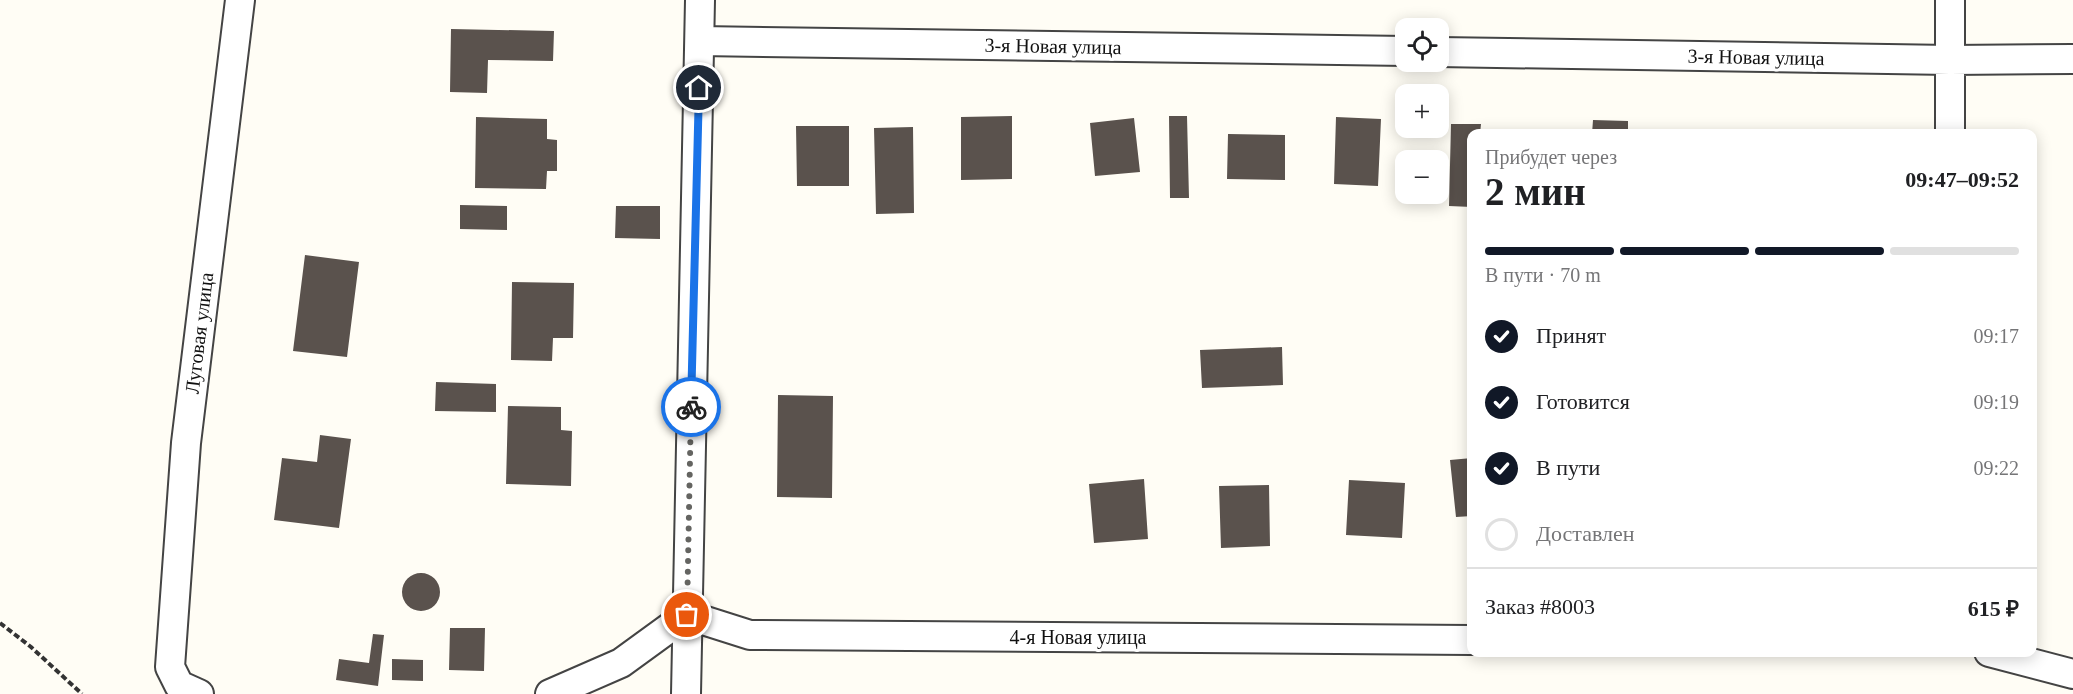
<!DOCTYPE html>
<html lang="ru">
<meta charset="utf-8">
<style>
body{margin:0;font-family:"Times New Roman",serif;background:#f6f6f6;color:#202124;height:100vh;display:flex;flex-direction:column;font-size:22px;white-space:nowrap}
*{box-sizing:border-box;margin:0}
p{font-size:20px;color:#757577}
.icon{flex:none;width:33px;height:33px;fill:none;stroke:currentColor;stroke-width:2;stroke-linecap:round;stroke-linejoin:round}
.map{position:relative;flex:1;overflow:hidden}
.panel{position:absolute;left:1467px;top:129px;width:570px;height:528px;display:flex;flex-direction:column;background:#fff;border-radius:12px;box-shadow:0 3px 15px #0003}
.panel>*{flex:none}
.fabs{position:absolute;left:1395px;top:18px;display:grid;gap:12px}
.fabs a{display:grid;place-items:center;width:54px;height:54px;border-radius:12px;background:#fff;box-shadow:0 3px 15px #0003;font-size:30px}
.pin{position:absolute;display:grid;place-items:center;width:51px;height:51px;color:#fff;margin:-26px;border:3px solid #fff;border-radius:50%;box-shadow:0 2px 6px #0007}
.courier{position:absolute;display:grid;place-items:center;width:60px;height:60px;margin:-30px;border:4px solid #1a73e8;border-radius:50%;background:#fff;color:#222;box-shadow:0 2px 8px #0007}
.overview em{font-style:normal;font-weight:800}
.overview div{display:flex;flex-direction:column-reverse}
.overview{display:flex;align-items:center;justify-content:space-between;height:102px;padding:0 18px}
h1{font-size:39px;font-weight:800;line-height:45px}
.bar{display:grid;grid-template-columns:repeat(4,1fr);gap:9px 6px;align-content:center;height:72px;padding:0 18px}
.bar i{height:8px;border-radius:4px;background:#e0e0e0}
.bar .current{background:#111827}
.bar p{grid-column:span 4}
.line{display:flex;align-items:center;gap:15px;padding:0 18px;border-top:2px solid #e0e0e0}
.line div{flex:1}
ol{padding:0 18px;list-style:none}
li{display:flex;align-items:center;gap:18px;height:66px}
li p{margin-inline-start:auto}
li .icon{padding:6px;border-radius:50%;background:#111827;color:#fff;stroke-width:4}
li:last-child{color:#757577}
li i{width:33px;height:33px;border:3px solid #e0e0e0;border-radius:50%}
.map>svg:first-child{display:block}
</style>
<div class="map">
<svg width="2073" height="694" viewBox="0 0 2073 694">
<rect width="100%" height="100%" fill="#fffdf5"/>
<path fill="#5a524d" d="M451 29 554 31 553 61 488 60 487 93 450 92Z
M1012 116V179L961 180V117Z
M1169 116H1187L1189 198H1170Z
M476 117 547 119V139L557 140V171H547L546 189 475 188Z
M1336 117 1381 119 1378 186 1334 184Z
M1134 118 1140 172 1095 176 1090 123Z
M1593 120 1628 121V134H1592Z
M1451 124H1481L1480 134H1472V207L1449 206Z
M796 126H849V186H797Z
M913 127 914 213 876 214 874 128Z
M1504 130 1560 131V134H1504Z
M1228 134 1285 135V180L1227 179Z
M460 205 507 206V230L460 229Z
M616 206H660V239L615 238Z
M305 255 359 262 347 357 293 351Z
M512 282 574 283 573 338H553L552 361 511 360Z
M1282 347 1283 385 1202 388 1200 350Z
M436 382 496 384V412L435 411Z
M778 395 833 396 832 498 777 497Z
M508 406 561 407V430L572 431 571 486 506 484Z
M320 435 351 439 339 528 274 520 282 458 317 462Z
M1472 458V516L1456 517 1450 460Z
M1144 479 1148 539 1094 543 1089 484Z
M1349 480 1405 483 1402 538 1346 535Z
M1269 485 1270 546 1221 548 1219 486Z
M402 592a19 19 0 1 1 38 0a19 19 0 1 1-38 0Z
M450 628H485L484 671 449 670Z
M373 634 384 635 378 686 336 680 339 659 369 663Z
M392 659 423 660V681L392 680Z"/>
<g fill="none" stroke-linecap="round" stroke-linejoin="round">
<defs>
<path id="street" d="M1950 0V134
M700 41 1406 51
M1438 52 1950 60 2073 59
M687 615 750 635 1472 640
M1989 652 2073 674
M199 694 179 685 170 667 186 443 240 0
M550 694 621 663 687 615
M686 694 700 0"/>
</defs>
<use href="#street" stroke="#444" stroke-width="32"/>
<path stroke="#333" stroke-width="4" stroke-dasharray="6 3" stroke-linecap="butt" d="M0 623 31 647 82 694"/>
<use href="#street" stroke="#fff" stroke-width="28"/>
</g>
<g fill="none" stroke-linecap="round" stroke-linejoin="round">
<path stroke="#646461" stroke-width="6" stroke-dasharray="0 10.8" d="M687 615 691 407"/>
<path stroke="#1a73e8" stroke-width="8" d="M691 407 699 88"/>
</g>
<g text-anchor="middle" stroke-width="6" stroke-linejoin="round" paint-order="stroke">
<g font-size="20" fill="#111" stroke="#fff">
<text transform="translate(1053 46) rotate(1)" y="7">3-я Новая улица</text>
<text transform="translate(1756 57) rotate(1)" y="7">3-я Новая улица</text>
<text transform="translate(199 333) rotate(-83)" y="7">Луговая улица</text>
<text x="1078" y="644">4-я Новая улица</text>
</g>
</g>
</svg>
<div class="fabs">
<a><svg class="icon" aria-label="locate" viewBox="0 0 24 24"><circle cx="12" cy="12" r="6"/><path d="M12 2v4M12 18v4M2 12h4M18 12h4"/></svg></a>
<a>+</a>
<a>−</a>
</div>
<div class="pin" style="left:687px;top:615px;background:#ea580c"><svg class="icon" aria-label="bag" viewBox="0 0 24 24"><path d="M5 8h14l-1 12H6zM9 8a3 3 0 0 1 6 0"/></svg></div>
<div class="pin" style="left:699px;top:88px;background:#1f2937"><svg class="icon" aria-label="home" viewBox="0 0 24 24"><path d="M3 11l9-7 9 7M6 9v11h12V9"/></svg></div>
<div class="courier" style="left:691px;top:407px"><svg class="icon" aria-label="bike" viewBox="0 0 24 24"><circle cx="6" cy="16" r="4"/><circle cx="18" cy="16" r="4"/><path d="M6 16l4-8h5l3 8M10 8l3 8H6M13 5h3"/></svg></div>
<section class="panel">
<div class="overview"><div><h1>2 мин</h1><p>Прибудет через</p></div><em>09:47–09:52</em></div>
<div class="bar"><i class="current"></i><i class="current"></i><i class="current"></i><i></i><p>В пути · 70 m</p></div>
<ol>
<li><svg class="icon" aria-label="check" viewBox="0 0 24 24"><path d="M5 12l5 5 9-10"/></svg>Принят<p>09:17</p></li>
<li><svg class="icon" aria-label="check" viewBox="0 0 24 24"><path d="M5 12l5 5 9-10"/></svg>Готовится<p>09:19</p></li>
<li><svg class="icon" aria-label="check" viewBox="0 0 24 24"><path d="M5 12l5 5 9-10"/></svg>В пути<p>09:22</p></li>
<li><i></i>Доставлен</li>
</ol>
<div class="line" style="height:78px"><div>Заказ #8003</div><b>615 ₽</b></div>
</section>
</div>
